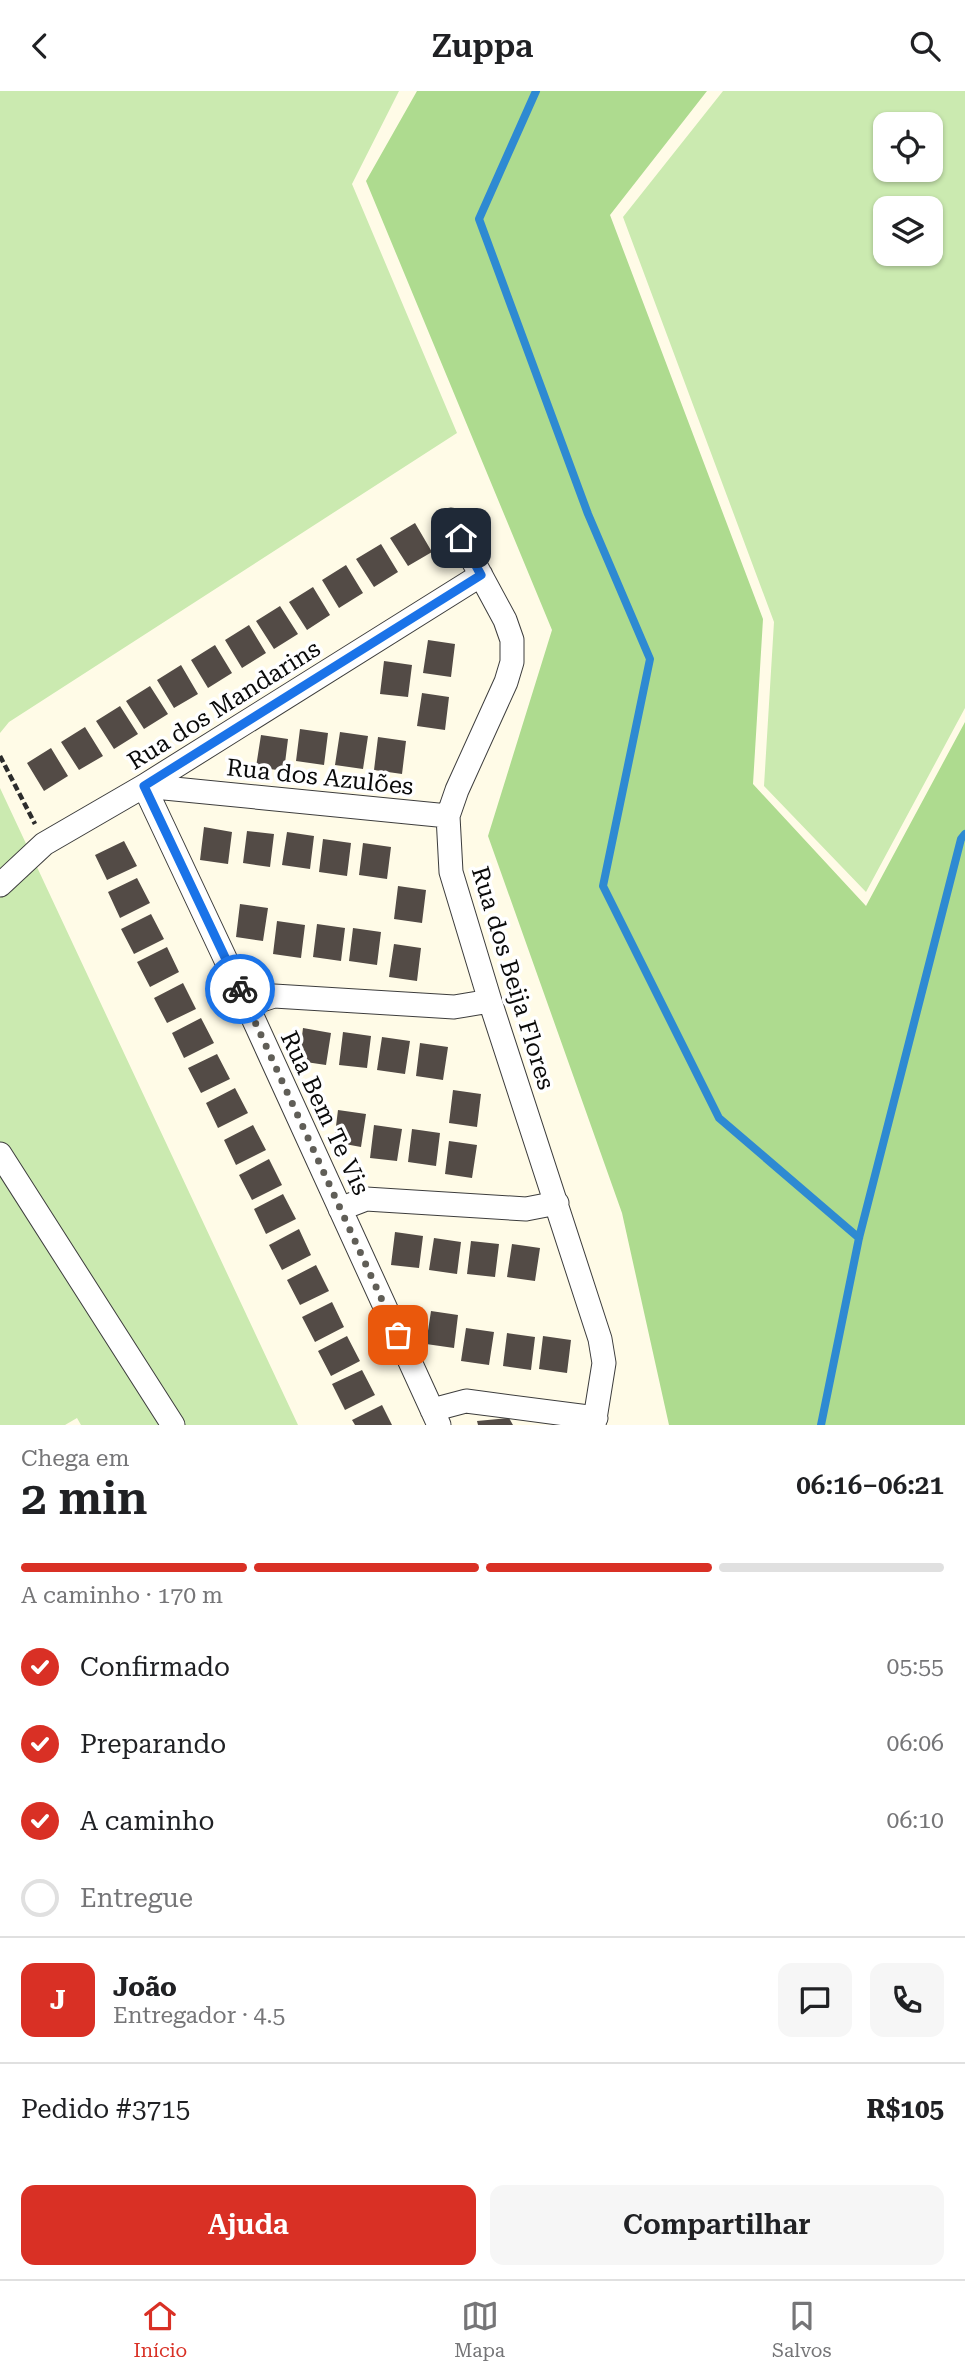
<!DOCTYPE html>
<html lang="pt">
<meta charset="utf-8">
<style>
body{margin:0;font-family:"Roboto Serif",serif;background:#f6f6f6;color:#202124;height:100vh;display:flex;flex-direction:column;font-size:26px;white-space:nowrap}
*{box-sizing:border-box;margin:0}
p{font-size:23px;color:#757577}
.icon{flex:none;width:38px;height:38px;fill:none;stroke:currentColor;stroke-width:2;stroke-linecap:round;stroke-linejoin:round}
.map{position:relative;height:1334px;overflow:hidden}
.side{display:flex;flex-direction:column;background:#fff;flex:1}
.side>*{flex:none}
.controls{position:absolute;left:873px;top:21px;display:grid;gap:14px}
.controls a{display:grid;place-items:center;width:70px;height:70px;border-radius:14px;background:#fff;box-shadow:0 2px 5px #0004;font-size:35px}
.pin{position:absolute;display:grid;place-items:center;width:60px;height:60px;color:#fff;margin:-30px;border-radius:14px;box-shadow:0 4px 10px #0006}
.courier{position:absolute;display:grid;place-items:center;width:70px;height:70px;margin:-35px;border:5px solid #1a73e8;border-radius:50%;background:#fff;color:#222;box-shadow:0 2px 9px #0007}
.summary em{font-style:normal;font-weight:600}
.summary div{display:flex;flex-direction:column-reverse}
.summary{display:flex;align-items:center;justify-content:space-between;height:119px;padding:0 21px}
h1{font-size:46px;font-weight:600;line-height:52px}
.bar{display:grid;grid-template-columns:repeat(4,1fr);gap:10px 7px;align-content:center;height:84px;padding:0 21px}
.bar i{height:9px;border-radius:5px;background:#e0e0e0}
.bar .on{background:#d93025}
.bar p{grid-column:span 4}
.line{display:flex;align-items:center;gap:18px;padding:0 21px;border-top:2px solid #e0e0e0}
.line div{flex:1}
.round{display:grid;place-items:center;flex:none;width:74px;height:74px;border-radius:14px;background:#f6f6f6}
ol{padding:0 21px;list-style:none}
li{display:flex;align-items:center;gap:21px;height:77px}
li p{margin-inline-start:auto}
li .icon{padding:7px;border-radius:50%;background:#d93025;color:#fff;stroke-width:4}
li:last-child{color:#757577}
li i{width:38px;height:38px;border:4px solid #e0e0e0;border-radius:50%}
.action{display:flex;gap:14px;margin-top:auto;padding:14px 21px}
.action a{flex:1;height:80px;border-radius:14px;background:#d93025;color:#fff;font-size:28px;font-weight:600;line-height:80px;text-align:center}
.action a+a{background:#f6f6f6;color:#202124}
header{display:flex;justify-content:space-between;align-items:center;height:91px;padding:0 21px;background:#fff;font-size:32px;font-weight:600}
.tabs{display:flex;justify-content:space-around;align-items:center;height:98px;border-top:2px solid #e0e0e0;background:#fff;font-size:19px;color:#757577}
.tabs a{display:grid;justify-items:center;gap:4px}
.tabs .on{color:#d93025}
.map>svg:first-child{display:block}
</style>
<header><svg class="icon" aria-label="back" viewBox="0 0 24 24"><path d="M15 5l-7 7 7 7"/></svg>Zuppa<svg class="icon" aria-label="search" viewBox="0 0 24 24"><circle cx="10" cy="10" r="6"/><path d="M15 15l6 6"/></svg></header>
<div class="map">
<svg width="965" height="1334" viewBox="0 0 965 1334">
<rect width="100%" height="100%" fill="#fffbe7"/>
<path fill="#cbeab0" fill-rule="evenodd" d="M0 0H399L352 93 457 342 9 631 0 642Z
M723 0H965V617L866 801 764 695 774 531 623 126ZM931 33V79H886V33ZM931 117V163H886V117Z
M0 697 298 1334H81L77 1327 65 1334H0Z"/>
<path fill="#aedb8f" d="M417 0H707L610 124 763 528 753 693 866 815 965 631V1334H669L622 1122 488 745 552 539 366 90Z"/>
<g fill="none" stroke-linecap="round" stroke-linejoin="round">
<path stroke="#2e8ad2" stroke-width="8" d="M536 0 479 128 588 423 650 568 603 795 719 1027 859 1147
M821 1334 859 1147 961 748 965 743"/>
</g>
<path fill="#534b46" d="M415 432 432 461 408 475 390 447Z
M381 453 398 481 374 496 356 468Z
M346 474 363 502 339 517 322 489Z
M313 496 330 524 307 539 289 511Z
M280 515 298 543 274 558 256 530Z
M249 534 266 562 242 577 225 549Z
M428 549 455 553 451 586 423 582Z
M215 554 232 582 208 597 191 569Z
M384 570 412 574 408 606 380 603Z
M181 574 198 603 174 617 157 589Z
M150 595 168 623 144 638 126 610Z
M422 602 449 606 445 639 417 635Z
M120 615 138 643 114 658 96 630Z
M85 636 103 665 79 679 61 651Z
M300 638 328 642 324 674 296 670Z
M340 641 368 645 363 678 335 674Z
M261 644 288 648 284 680 256 676Z
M378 646 406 650 402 683 374 679Z
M51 657 68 685 44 700 27 672Z
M204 736 232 741 228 773 200 769Z
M247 740 274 743 270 776 243 772Z
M287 741 314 745 310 778 282 774Z
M323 748 351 752 347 785 319 781Z
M124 750 137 775 107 789 95 764Z
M363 752 391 756 387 788 359 784Z
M137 787 150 812 120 827 108 801Z
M398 795 426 799 422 832 394 828Z
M240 813 268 817 263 850 236 846Z
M151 823 164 848 134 863 121 838Z
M277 830 305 834 301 867 273 863Z
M317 833 345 837 341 870 313 866Z
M353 837 381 841 377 874 349 870Z
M394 853 421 857 417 890 389 886Z
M167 856 179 881 150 896 137 871Z
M183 892 196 918 167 932 154 907Z
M201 927 214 952 184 967 172 942Z
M303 937 331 942 326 974 299 970Z
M343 941 371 945 367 977 339 974Z
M382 946 410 950 405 983 377 979Z
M420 952 448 956 443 989 416 985Z
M217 963 230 988 201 1002 188 977Z
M235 997 248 1022 218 1037 206 1012Z
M453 999 481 1003 477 1036 449 1032Z
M338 1019 366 1023 361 1056 334 1051Z
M253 1034 266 1059 236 1074 224 1049Z
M374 1034 402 1038 397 1070 370 1067Z
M412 1038 440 1042 436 1075 408 1071Z
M449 1050 477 1054 472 1087 445 1083Z
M269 1068 282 1094 252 1109 239 1084Z
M283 1103 296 1128 266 1143 254 1118Z
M299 1138 311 1164 282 1179 269 1154Z
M395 1141 423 1145 419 1177 391 1174Z
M434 1147 461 1151 457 1183 429 1179Z
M471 1150 499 1153 495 1186 467 1183Z
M512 1153 540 1157 535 1190 507 1186Z
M316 1174 329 1200 300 1214 287 1189Z
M332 1211 344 1236 315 1251 302 1226Z
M431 1220 458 1224 454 1257 426 1253Z
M466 1237 494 1241 489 1274 461 1270Z
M507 1242 535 1246 531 1279 503 1275Z
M347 1245 360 1270 331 1285 318 1260Z
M543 1245 571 1249 567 1282 539 1278Z
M362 1279 375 1304 345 1319 332 1293Z
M382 1314 392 1334H355L352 1329Z
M509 1327 513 1334H478L477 1330Z"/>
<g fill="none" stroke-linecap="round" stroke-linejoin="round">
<defs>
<path id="minor" d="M451 429 505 529 512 549V571L506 591 457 699 448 725 451 781 490 910 600 1248 604 1272 594 1334
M144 695 247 914 439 1334
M144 695 448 725
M0 794 44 753 144 695 481 484
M247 914 274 905 454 916 490 910
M0 1063 173 1334
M340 1118 366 1108 526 1118 557 1112
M432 1319 466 1310 596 1327"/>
</defs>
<use href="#minor" stroke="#3d3d3d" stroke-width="25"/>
<path stroke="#2c2c2c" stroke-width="4.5" stroke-dasharray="7 3.5" stroke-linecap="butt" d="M0 665 35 733"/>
<use href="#minor" stroke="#fff" stroke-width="23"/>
</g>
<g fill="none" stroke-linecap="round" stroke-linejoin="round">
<path stroke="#605e57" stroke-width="7" stroke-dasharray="0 12.6" d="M240 898 398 1244"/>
<path stroke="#1a73e8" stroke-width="9" d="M240 898 144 695 481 484 461 447"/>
</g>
<g text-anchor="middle" stroke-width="7" stroke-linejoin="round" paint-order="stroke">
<g font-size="24" fill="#0a0a0a" stroke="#fff">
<text transform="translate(224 614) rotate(-32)" y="8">Rua dos Mandarins</text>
<text transform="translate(320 686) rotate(6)" y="8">Rua dos Azulões</text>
<text transform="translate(513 887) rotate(73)" y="8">Rua dos Beija Flores</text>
<text transform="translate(325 1022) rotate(65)" y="8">Rua Bem Te Vis</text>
</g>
</g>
</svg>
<div class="controls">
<a><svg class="icon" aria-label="locate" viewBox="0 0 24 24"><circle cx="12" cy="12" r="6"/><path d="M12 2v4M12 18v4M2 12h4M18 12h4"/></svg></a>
<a><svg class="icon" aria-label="layers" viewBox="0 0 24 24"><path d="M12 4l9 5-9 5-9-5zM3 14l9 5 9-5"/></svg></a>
</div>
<div class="pin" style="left:398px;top:1244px;background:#ea580c"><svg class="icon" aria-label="bag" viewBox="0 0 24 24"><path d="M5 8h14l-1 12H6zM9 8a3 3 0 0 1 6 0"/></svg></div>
<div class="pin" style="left:461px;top:447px;background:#1f2937"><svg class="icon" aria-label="home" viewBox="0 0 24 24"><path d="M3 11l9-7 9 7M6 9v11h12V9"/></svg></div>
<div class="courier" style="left:240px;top:898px"><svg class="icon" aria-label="bike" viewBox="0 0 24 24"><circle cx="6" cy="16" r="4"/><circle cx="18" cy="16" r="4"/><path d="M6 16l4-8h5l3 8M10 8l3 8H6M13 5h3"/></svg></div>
</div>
<section class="side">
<div class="summary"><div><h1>2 min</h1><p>Chega em</p></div><em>06:16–06:21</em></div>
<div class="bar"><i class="on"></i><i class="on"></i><i class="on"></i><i></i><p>A caminho · 170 m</p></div>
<ol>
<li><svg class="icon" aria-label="check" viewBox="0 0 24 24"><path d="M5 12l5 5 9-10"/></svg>Confirmado<p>05:55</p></li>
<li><svg class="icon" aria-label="check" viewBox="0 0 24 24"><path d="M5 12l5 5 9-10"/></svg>Preparando<p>06:06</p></li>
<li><svg class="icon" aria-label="check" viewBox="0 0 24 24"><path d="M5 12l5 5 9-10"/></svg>A caminho<p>06:10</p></li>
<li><i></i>Entregue</li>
</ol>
<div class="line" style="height:126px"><b class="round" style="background:#d93025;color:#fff">J</b><div><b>João</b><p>Entregador · 4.5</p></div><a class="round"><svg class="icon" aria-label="chat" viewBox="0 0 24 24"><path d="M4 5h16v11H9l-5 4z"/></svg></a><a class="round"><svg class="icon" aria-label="phone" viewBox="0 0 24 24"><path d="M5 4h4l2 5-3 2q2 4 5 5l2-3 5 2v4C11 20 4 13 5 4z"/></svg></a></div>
<div class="line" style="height:91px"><div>Pedido #3715</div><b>R$105</b></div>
<div class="action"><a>Ajuda</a><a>Compartilhar</a></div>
</section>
<nav class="tabs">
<a class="on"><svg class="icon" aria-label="home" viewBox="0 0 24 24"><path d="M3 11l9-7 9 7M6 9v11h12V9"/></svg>Início</a>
<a><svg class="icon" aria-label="map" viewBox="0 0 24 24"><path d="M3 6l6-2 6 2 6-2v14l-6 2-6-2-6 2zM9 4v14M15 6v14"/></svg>Mapa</a>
<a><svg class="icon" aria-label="saved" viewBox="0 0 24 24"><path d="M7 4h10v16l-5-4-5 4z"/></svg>Salvos</a>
</nav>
